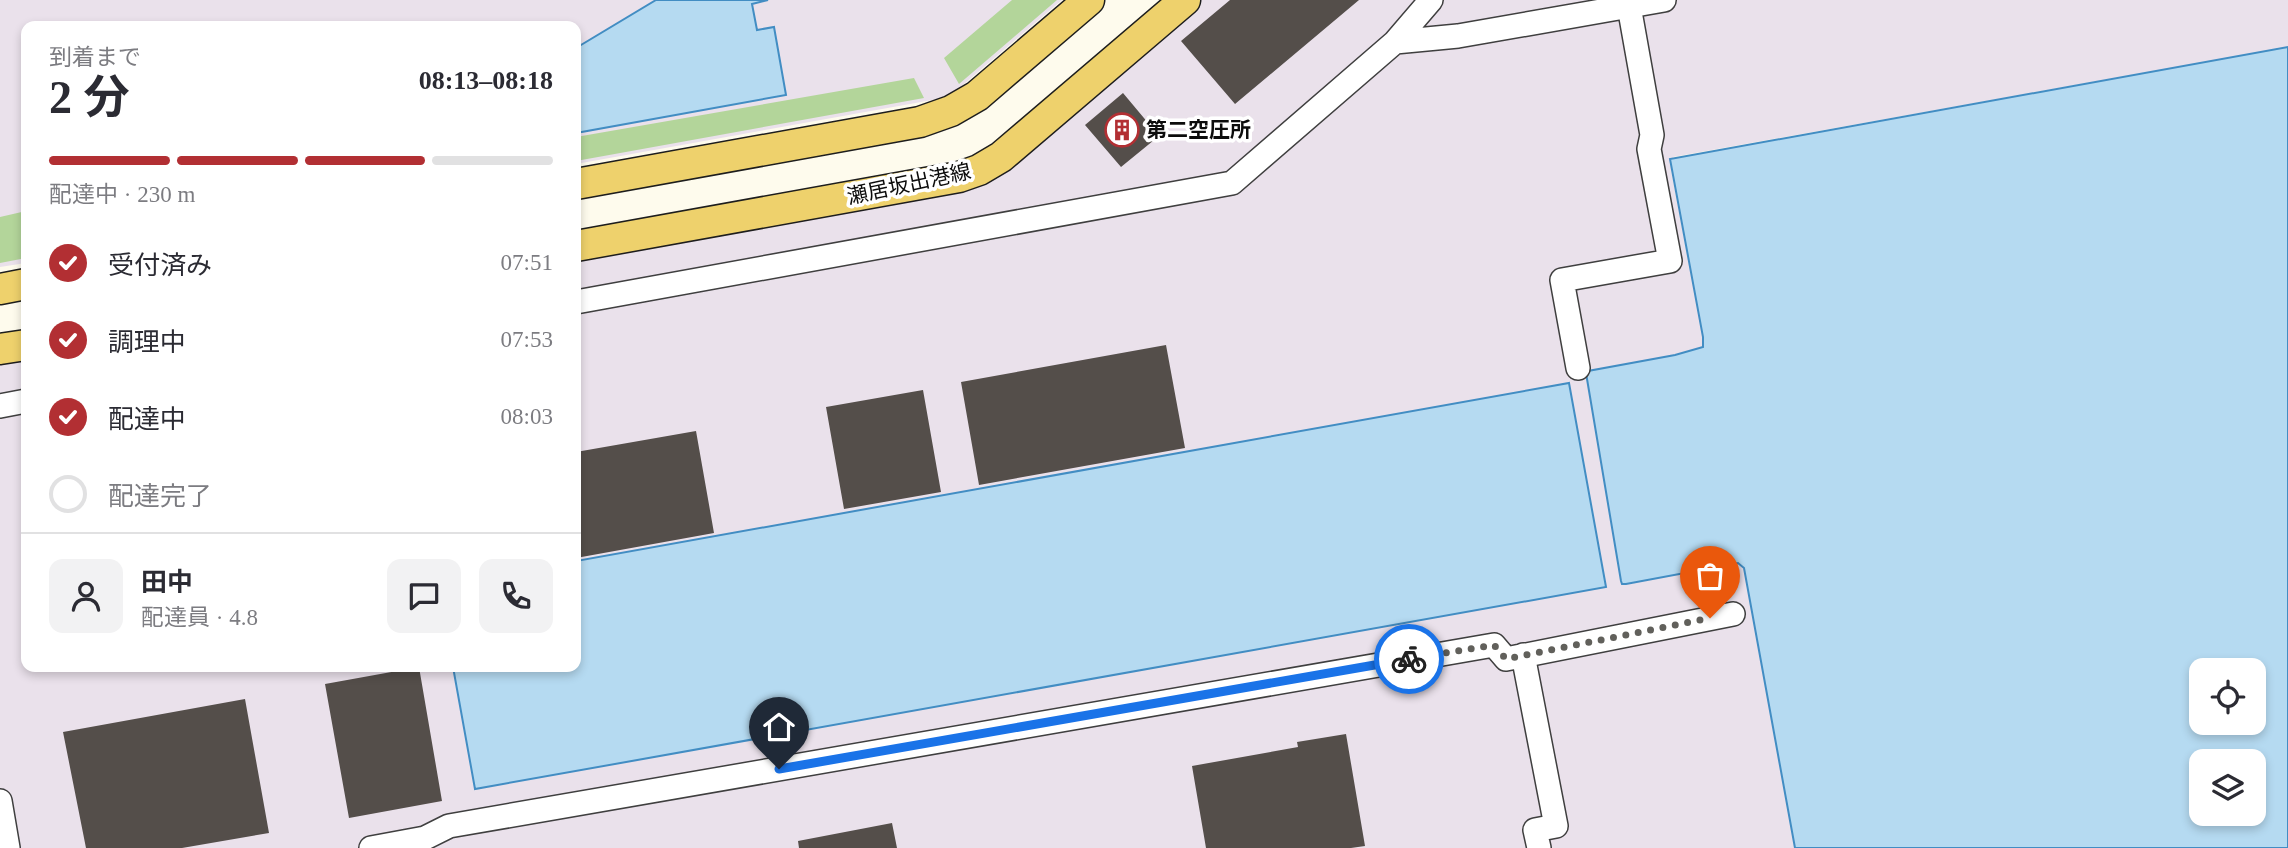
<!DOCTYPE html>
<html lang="ja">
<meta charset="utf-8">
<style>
body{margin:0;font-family:"Times New Roman","Noto Sans JP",serif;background:#f2f2f3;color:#2b2b33;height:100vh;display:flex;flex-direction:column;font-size:26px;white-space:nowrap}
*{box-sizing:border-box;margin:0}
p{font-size:23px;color:#7c7c81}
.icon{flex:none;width:38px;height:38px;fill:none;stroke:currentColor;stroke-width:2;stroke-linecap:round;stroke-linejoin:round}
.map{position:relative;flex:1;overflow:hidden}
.panel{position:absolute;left:21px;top:21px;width:560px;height:651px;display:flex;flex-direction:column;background:#fff;border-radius:14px;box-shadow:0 4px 10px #0003}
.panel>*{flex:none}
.controls{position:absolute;left:2189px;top:658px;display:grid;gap:14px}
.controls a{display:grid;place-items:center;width:77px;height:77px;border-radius:14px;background:#fff;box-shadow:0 4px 10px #0003;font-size:35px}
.pin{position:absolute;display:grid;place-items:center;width:60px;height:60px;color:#fff;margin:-72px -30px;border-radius:50% 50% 50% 0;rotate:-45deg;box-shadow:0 0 7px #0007}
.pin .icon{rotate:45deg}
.courier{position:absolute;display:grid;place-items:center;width:70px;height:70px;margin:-35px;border:5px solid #1a73e8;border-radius:50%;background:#fff;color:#222;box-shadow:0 2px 9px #0007}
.overview em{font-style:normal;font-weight:700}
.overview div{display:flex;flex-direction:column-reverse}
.overview{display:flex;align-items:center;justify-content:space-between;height:119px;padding:0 28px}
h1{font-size:46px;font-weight:700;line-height:52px}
.bar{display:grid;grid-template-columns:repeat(4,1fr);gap:10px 7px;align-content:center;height:84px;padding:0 28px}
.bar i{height:9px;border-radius:5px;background:#e1e1e2}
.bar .active{background:#b22f33}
.bar p{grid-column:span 4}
.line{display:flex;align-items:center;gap:18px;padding:0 28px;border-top:2px solid #e1e1e2}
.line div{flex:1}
.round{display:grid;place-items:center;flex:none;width:74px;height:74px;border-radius:14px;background:#f2f2f3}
ol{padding:0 28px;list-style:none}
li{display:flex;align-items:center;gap:21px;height:77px}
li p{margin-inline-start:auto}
li .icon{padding:7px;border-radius:50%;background:#b22f33;color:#fff;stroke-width:4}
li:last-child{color:#7c7c81}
li i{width:38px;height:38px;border:4px solid #e1e1e2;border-radius:50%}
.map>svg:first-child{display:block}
</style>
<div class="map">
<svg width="2288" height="848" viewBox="0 0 2288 848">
<rect width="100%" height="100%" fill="#fefbed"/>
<path fill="#eae1eb" d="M0 0H1062L949 97 576 164V26H26V263L0 267Z
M1200 0H2288V47L1673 157 1671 170 1703 337V347L1675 355 1588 371 1621 581 1626 584 1738 563 1744 568 1795 848H0V362L26 357V667H576V258L986 181Z"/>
<path fill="#b3d59a" d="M1012 0H1057L959 84 944 58Z
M914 78 924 98 576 161V137Z
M26 211V258L0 263V217Z"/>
<path fill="#b5daf1" stroke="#428dc3" stroke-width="2" fill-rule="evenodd" d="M656 0H768L752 4 757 30 774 27 786 95 576 133V48Z
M2288 47V848H1795L1744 568 1738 563 1626 584H1622L1621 581 1586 373 1588 371 1675 355 1703 347V337L1670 159ZM2202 670H2254V723H2202ZM2202 761H2254V814H2202Z
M1569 383 1606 587 475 789 453 667H576V561Z"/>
<path fill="#544e4a" d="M1230 0H1359L1235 104 1181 41Z
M1123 93 1159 136 1121 167 1085 125Z
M1166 345 1185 448 979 485 961 382Z
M923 390 941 492 844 509 826 407Z
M696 431 714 533 576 558V452Z
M419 667 442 801 349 818 325 684Z
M245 699 269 833 182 848H86L63 732Z
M1346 734 1365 846 1351 848H1206L1192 766 1298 747 1297 742Z
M892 823 897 848H799L798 841Z"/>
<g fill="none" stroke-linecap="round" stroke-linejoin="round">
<defs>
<path id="minor" d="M1395 42 1458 36 1664 0
M576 302 1232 183 1395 42 1431 0
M1578 368 1562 280 1670 261 1649 149 1652 135 1629 6
M0 406 26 401
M1523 655 1556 826 1535 830 1539 848
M0 801 8 848
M371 848 425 838 449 826 1494 645 1506 659 1733 614"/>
<path id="major" d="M576 184 920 122 951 111 977 96 1089 0
M576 246 959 177 979 170 1001 157 1185 0
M0 289 26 284
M0 349 26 345"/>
</defs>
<use href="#minor" stroke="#3f3f3f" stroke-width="26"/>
<use href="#major" stroke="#1d1d1d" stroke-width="33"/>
<use href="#minor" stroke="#fff" stroke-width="23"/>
<use href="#major" stroke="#eed16c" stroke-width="30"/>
</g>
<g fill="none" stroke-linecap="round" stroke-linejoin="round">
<path stroke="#61605b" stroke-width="7" stroke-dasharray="0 12.6" d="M1409 659 1494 645 1506 659 1710 618"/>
<path stroke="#1a73e8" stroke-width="9" d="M779 769 1409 659"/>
</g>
<defs>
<symbol id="building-ring" viewBox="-11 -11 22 22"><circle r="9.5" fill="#fff" stroke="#b22f33" stroke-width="1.5"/><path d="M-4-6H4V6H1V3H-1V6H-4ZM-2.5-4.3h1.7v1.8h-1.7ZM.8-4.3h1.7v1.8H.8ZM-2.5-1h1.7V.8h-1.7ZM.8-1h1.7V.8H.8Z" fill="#b22f33"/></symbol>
</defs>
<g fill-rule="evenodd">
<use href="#building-ring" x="1103" y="111" width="38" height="38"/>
</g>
<g text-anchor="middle" stroke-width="7" stroke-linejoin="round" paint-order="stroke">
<g font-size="21" font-weight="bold" fill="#0c0c0c" stroke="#fff" text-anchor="start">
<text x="1146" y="137">第二空圧所</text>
</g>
<g font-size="21" fill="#0c0c0c" stroke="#fff">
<text transform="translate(909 184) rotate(-12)" y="7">瀬居坂出港線</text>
</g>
</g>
</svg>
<div class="controls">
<a><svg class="icon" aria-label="locate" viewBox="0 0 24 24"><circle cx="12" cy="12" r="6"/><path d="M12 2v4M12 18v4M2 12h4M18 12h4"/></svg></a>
<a><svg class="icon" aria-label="layers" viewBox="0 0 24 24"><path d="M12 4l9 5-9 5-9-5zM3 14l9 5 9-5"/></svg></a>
</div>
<div class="pin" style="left:1710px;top:618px;background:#ea580c"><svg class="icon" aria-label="bag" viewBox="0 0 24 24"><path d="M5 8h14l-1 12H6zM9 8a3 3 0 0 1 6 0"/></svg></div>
<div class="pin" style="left:779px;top:769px;background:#1f2937"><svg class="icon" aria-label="home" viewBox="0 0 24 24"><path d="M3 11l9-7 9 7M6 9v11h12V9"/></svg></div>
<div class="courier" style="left:1409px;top:659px"><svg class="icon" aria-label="bike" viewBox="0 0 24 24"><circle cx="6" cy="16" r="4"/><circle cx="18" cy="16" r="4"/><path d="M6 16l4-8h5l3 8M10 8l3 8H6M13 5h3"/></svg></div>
<section class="panel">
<div class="overview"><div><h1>2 分</h1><p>到着まで</p></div><em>08:13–08:18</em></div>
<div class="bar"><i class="active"></i><i class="active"></i><i class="active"></i><i></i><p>配達中 · 230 m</p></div>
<ol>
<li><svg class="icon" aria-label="check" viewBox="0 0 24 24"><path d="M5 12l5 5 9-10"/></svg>受付済み<p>07:51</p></li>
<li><svg class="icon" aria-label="check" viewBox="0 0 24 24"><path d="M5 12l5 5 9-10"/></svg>調理中<p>07:53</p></li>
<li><svg class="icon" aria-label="check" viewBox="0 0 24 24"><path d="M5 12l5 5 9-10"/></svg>配達中<p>08:03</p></li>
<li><i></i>配達完了</li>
</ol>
<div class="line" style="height:126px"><a class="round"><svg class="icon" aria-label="person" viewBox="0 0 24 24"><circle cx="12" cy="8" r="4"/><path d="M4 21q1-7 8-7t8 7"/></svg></a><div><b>田中</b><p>配達員 · 4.8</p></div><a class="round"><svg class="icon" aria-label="chat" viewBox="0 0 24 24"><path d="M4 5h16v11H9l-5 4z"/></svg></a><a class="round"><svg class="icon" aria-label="phone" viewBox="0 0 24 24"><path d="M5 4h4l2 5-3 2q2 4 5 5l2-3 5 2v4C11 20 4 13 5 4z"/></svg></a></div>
</section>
</div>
